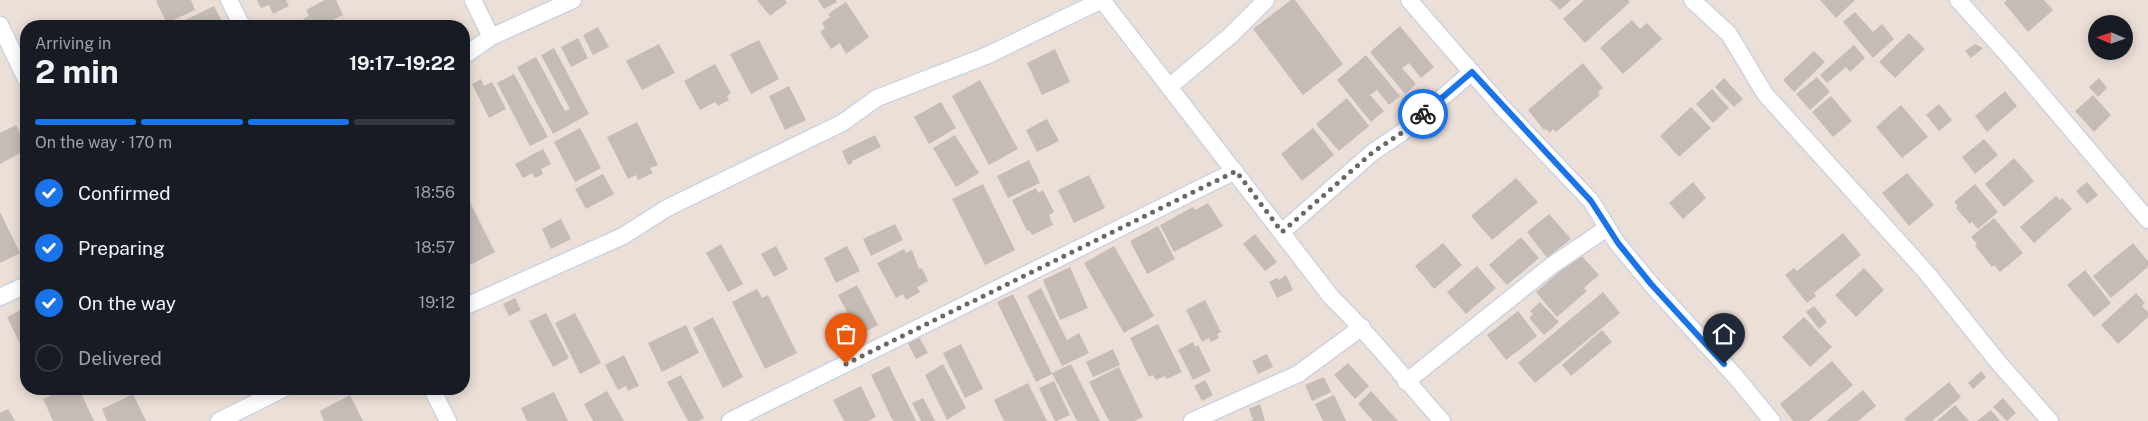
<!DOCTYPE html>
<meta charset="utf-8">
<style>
body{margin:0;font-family:"Public Sans",sans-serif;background:#20242c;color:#f1f3f6;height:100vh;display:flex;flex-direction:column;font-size:19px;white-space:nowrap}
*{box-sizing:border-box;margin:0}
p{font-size:16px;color:#9ea1a6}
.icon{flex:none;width:28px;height:28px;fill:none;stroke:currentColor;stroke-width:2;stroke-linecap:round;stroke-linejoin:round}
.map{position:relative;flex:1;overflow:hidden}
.side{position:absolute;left:20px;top:20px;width:450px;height:375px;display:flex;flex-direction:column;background:#171b24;border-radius:20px;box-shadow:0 2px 12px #0003}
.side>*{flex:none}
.needle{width:32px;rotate:272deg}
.controls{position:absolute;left:2088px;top:15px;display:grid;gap:10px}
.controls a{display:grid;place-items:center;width:45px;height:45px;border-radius:50%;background:#171b24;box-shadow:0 2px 12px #0003;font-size:25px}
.pin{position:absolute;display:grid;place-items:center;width:42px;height:42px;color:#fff;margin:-51px -21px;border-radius:50% 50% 50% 0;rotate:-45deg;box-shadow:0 0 5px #0007}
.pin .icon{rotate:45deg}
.courier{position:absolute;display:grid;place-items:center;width:50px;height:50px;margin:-25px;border:4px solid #1a73e8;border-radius:50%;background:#fff;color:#222;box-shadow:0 1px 6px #0007}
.summary em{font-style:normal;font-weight:700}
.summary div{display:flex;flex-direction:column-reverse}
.summary{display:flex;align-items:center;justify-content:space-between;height:85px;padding:0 15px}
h1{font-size:32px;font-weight:700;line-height:38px}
.bar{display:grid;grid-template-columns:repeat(4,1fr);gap:8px 5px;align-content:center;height:60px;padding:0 15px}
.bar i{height:6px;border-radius:4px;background:#363941}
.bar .active{background:#1a73e8}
.bar p{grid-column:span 4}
ol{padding:0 15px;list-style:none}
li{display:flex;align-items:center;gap:15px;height:55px}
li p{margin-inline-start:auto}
li .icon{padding:5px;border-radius:50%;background:#1a73e8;color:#fff;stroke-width:4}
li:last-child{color:#9ea1a6}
li i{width:28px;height:28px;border:2px solid #363941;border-radius:50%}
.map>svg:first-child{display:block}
</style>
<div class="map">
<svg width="2148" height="421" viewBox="0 0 2148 421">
<rect width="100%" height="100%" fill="#ebdfd7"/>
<path fill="#c6bcb7" d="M158 0H191L195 10 167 23 156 1Z
M257 0H286L289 6 273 14 269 5 261 8Z
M325 0H336L343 15 321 26H307L303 19 309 16 306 10Z
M757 0H785L787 3 770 16Z
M818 0H836L837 2 824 9Z
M1291 0H1295L1343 64 1303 95 1253 29Z
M1550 0H1571L1560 10Z
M1584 0H1628L1630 2 1585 43 1563 19Z
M1820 0H1855L1836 18Z
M2007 0H2044L2053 10 2028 32 2004 3Z
M846 2 869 37 846 54 840 43 831 49 820 32 825 28 822 23 830 17 828 14Z
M214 6 223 23 217 26H173Z
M1855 12 1873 32 1882 24 1894 39 1873 58 1843 22Z
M1632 20 1640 29 1647 23 1662 39 1623 74 1600 48Z
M1400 26 1434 67 1421 78 1409 63 1402 68 1416 84 1405 94 1370 52Z
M598 27 609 47 593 55 583 35Z
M1909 33 1925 49 1895 78 1879 62Z
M578 38 588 58 571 67 561 47Z
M759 40 779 79 751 94 730 54Z
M659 44 675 73 642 90 626 61Z
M1975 44 1983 48 1971 58 1965 51Z
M1854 45 1865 58 1850 72 1846 67 1827 83 1820 75Z
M554 48 589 114 553 134 517 67 536 57 565 111 570 109 541 55Z
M1055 49 1070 82 1042 95 1027 63Z
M1814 51 1825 62 1794 92 1783 80Z
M1366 55 1400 96 1389 105 1377 90 1370 95 1384 111 1371 122 1337 80Z
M1583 63 1603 88 1598 92 1600 95 1556 132 1553 129 1550 133 1546 129 1544 130 1528 110Z
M715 64 731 93 727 96 729 100 718 106 715 102 700 110 684 81Z
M514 74 548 137 530 146 497 83Z
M1817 77 1830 92 1810 110 1796 94Z
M1724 78 1743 99 1734 107 1715 87Z
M2099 78 2107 88 2098 97 2089 87Z
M481 79 484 86 492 82 506 109 489 118 472 84Z
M980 80 1018 149 989 165 952 96Z
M789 86 806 120 785 130 769 96Z
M1712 89 1729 108 1713 123 1696 104Z
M2005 91 2017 106 1987 132 1975 116Z
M2093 95 2111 115 2094 132 2075 111Z
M1831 96 1852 121 1833 137 1812 112Z
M1347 98 1369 126 1339 151 1316 124Z
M941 102 956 128 929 144 914 117Z
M1939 104 1952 120 1939 131 1926 115Z
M1901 105 1928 137 1902 158 1876 127Z
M1691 107 1711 128 1679 157 1660 136Z
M1047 119 1059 141 1037 152 1026 130Z
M637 122 658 165 650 168 653 173 638 180 636 175 628 179 607 137Z
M16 125 26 145V150L0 164V133Z
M580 128 601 168 575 182 554 142Z
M1313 128 1334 155 1302 181 1281 154Z
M875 135 881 147 852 161 853 163 848 165 842 151Z
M955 135 979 173 956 187 933 148Z
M1984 139 1998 155 1975 174 1962 157Z
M543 149 551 164 541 169 543 174 535 178 532 173 523 178 515 164Z
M2014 158 2034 181 2004 207 1985 184Z
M1029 160 1040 183 1008 198 997 176Z
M1907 173 1934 205 1909 226 1882 193Z
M603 174 614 194 586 209 575 189Z
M1089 175 1105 208 1074 223 1058 190Z
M1516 178 1538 202 1492 240 1471 216Z
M1693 182 1706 198 1683 219 1669 203Z
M2087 182 2098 195 2087 204 2076 191Z
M983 184 1015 250 985 265 952 199Z
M1975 184 1998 212 1978 229 1972 222 1970 224 1956 208 1958 206 1954 202Z
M1036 188 1038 193 1043 190 1054 212 1049 215 1053 225 1032 235 1029 230 1027 231 1012 200Z
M466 194 495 252 468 266 464 258V196Z
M2056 196 2060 200 2062 198 2072 209 2034 243 2020 227Z
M1208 203 1223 226 1174 252 1160 225 1193 207 1195 210Z
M0 212 20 253 0 263Z
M1549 214 1571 239 1547 258 1527 232Z
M1994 218 2023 253 2000 272 1994 265 1992 267 1975 246 1977 244 1971 237Z
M561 219 571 239 551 249 542 229Z
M895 224 903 240 871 256 863 239Z
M1158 226 1175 259 1147 274 1130 241Z
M1843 233 1861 255 1814 293 1816 296 1807 303 1785 275 1794 268 1797 271Z
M1255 234 1277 262 1265 271 1243 244Z
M1521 237 1539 258 1507 285 1489 265Z
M1443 243 1462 265 1434 289 1415 266Z
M2133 243 2148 261V267L2111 298 2093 276Z
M721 244 743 284 728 292 706 253Z
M776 246 788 269 774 277 761 254Z
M847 246 860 271 836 283 824 258Z
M1114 246 1154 316 1124 333 1084 263Z
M904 249 906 253 912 250 919 269 922 268 928 281 917 287 920 292 906 300 903 294 896 298 877 263Z
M1580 254 1599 275 1584 288 1587 291 1557 317 1536 292Z
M1477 266 1496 288 1466 314 1447 292Z
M1070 267 1088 308 1060 320 1043 280Z
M1864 268 1884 290 1856 317 1835 295Z
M2085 270 2111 303 2094 317 2067 285Z
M1286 275 1293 290 1277 298 1269 282 1277 278 1279 280Z
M857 285 878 325 859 335 838 295Z
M1041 288 1067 340 1079 333 1089 353 1062 366 1027 296Z
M757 289 762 298 768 295 797 353 765 369 732 302Z
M1603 292 1620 313 1535 383 1518 363Z
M2136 293 2145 303 2142 306 2148 312V317L2118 344 2101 325Z
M1013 294 1052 374 1036 382 997 302Z
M515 298 521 310 509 316 503 304Z
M1205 300 1221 332 1217 334 1219 338 1211 342 1209 338 1202 342 1186 310Z
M1540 302 1559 322 1544 335 1529 318 1533 314 1530 311Z
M1814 306 1827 322 1819 329 1806 312Z
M26 307V356L7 317Z
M1518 311 1537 336 1506 360 1487 335Z
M546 313 569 358 553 367 529 321Z
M575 313 601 363 580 374 555 323Z
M713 317 743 377 723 388 693 328Z
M1804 317 1832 347 1810 367 1782 337Z
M1158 324 1182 372 1167 379 1165 376 1156 380 1153 375 1149 377 1130 338Z
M686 325 699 353 662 372 648 343Z
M1602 330 1612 342 1571 376 1562 365Z
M917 333 928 353 916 359 906 340Z
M1193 342 1195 347 1198 345 1211 371 1193 380 1178 350Z
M961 344 983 389 965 398 943 353Z
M1113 349 1120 365 1093 377 1086 362Z
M1267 354 1273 367 1258 374 1252 361Z
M624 355 639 386 628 391 626 386 618 390 605 365Z
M1832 361 1853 385 1809 421H1793L1780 404Z
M1348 363 1369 386 1355 399 1334 375Z
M943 364 966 408 947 420 925 375Z
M1071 364 1100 421H1077L1052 373Z
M889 366 916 421H893L871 375Z
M1119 367 1143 417 1135 421H1109L1089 382Z
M1981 371 1986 377 1973 389 1968 383Z
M681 375 704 418 699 421H688L667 382Z
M1324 377 1331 392 1312 401 1305 385Z
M1205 380 1213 395 1202 401 1194 386Z
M1054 381 1070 415 1057 421H1055L1039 388Z
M1949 382 1961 397 1932 421H1906L1904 419Z
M1028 383 1047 421H1004L994 400Z
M861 386 876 417 868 421H844L833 400Z
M65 389H79L94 421H53L43 399Z
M244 389H269L249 398Z
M1863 390 1876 406 1858 421H1826Z
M607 391 624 421H593L584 404Z
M1371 391 1398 421H1373L1358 404Z
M554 392 568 421H527L521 408Z
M133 394 146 421H107L102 409Z
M350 395 363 421H324L320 411Z
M1334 395 1346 421H1323L1315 404Z
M923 398 935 421H921L912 403Z
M2003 398 2016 413 2007 421 1993 407Z
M1260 404 1265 421H1250L1253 420 1249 409Z
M1955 405 1969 421H1937Z
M8 409 15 421H0V413Z
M1991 410 2000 421H1977Z"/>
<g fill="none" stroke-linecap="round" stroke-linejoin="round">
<defs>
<path id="minor" d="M229 0 242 26
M473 0 491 37
M1102 0 1332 298C1372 336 1405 380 1442 421
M1409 0 1501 106 1591 201 1617 243 1651 284 1736 377 1772 421
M1692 0 1729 34 1765 94 1926 272 1998 362 2050 421
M1958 0 2014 62 2148 220
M0 25 26 79
M464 56 491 37 573 0
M1169 87 1231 35 1266 0
M1282 232 1373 152 1400 134 1472 72
M0 297 26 285
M464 307 623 236 667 208 842 123 877 98 988 55 1102 0
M1406 382 1551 266 1607 228
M432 389 448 421
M219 421 283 389
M730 421 1235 171
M1192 421 1298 374 1362 327"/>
</defs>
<use href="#minor" stroke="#ccd4e2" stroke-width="19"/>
<use href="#minor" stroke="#fff" stroke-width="16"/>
</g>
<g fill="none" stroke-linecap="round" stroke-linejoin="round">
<path stroke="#6c6765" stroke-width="5" stroke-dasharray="0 9" d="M846 364 1236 171 1282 232 1373 152 1400 134 1423 114"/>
<path stroke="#1a73e8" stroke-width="6" d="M1423 114 1472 72 1591 201 1618 243 1651 284 1724 364"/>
</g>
</svg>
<div class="controls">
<a><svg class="needle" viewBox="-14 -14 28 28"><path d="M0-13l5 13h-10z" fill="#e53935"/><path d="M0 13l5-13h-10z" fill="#9ea1a6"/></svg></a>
</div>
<div class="pin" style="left:846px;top:364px;background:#ea580c"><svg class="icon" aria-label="bag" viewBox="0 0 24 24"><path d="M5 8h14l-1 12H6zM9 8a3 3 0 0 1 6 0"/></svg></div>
<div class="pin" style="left:1724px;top:364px;background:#1f2937"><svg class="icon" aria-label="home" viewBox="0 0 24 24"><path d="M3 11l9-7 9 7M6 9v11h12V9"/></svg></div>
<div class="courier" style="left:1423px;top:114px"><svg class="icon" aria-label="bike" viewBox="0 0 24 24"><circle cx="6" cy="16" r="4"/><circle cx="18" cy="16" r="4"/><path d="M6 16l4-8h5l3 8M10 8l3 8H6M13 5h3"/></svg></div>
<section class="side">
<div class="summary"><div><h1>2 min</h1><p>Arriving in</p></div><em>19:17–19:22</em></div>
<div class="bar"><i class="active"></i><i class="active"></i><i class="active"></i><i></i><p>On the way · 170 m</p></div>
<ol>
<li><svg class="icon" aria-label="check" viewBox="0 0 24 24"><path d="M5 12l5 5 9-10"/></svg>Confirmed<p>18:56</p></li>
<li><svg class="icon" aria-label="check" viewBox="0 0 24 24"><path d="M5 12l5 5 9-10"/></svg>Preparing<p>18:57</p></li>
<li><svg class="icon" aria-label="check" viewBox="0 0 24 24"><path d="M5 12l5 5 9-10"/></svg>On the way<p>19:12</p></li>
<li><i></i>Delivered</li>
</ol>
</section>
</div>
